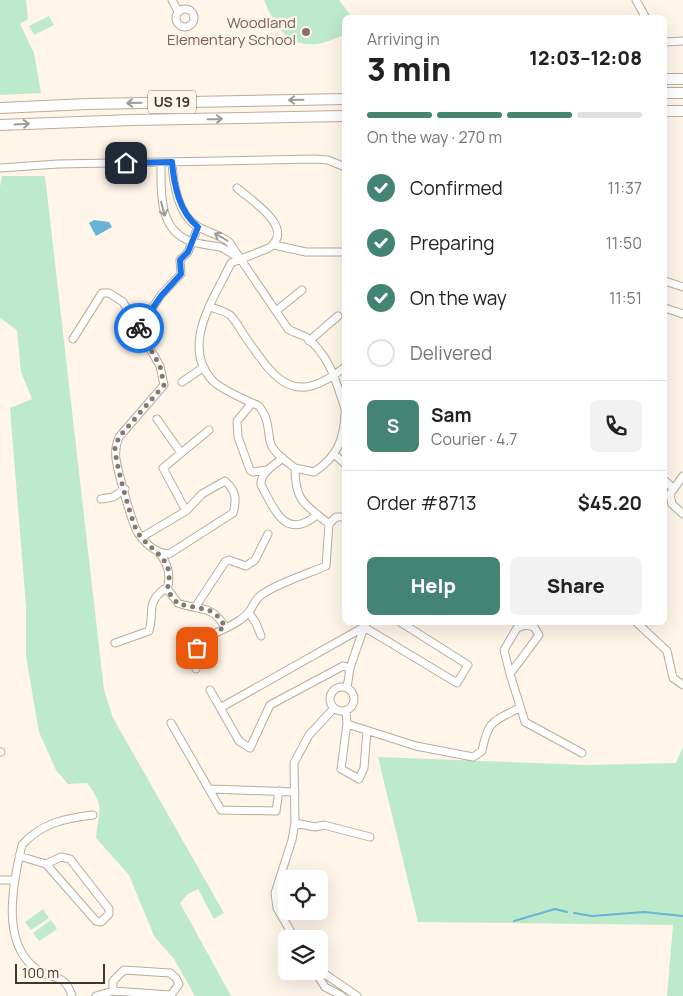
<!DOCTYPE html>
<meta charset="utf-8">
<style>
body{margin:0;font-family:Manrope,sans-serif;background:#f2f2f2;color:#222;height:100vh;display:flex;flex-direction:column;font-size:19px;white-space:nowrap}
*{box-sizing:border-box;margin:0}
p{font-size:16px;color:#767676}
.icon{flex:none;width:28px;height:28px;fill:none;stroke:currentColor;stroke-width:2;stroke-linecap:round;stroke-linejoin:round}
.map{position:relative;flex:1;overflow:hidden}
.drawer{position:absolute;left:342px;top:15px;width:325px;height:610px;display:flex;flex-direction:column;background:#fff;border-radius:8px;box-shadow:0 5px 20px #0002}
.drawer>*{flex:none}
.fabs{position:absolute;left:278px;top:870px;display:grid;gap:10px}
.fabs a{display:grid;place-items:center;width:50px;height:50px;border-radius:8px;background:#fff;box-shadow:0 5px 20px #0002;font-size:25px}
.scale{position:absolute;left:15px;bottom:12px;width:90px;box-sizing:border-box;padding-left:5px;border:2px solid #3e3730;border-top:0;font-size:14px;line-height:18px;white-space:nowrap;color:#3e3730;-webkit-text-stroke:4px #fff5e9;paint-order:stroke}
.pin{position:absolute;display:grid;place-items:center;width:42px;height:42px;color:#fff;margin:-21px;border-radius:10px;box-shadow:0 2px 8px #0006}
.courier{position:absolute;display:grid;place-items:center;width:50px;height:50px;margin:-25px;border:4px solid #1a73e8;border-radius:50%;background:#fff;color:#222;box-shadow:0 1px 6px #0007}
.summary em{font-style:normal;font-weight:800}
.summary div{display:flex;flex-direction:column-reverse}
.summary{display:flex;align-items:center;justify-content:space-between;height:85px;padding:0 25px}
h1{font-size:32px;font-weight:800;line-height:38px}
.bar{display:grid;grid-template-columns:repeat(4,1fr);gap:8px 5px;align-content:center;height:60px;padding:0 25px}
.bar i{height:6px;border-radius:4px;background:#e0e0e0}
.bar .active{background:#448473}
.bar p{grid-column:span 4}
.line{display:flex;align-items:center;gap:12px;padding:0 25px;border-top:1px solid #e0e0e0}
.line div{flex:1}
.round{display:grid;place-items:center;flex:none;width:52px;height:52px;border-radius:8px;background:#f2f2f2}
ol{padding:0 25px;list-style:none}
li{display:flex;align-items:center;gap:15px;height:55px}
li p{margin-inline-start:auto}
li .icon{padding:5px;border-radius:50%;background:#448473;color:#fff;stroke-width:4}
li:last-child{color:#767676}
li i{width:28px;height:28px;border:2px solid #e0e0e0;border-radius:50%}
.primary-button{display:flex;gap:10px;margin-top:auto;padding:10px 25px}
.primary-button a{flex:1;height:58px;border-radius:8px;background:#448473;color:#fff;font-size:20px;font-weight:800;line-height:58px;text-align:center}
.primary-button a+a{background:#f2f2f2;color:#222}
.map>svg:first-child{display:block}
</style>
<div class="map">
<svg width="683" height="996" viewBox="0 0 683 996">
<rect width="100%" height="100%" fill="#fff5e9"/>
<path fill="#bdeaca" d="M0 0H26L28 19 20 24 34 53 41 93 0 95Z
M264 0H339L352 17 345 18V34C303 56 281 42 264 0Z
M49 16 54 25 34 35 29 26Z
M2 176H45L104 690 113 718 224 913 214 919 198 889 188 894 180 903 231 996H195L174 959 154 936 129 875 96 838C98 811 106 807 87 783L68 784 56 770 39 732 26 656V606L10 408 32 399 21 372 17 330 0 318V187Z
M683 747V996H667L673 925 418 922 378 757 586 765 676 763Z
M43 909 49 918 31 930 25 922Z
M51 920 57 929 39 941 33 933Z"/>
<path fill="#69b2d8" d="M94 220 109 222 112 227 96 236 89 223Z"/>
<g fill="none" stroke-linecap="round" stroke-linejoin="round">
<path stroke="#69b2d8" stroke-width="2" d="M574 913 592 916 644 912 683 916
M514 921 555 909 567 912"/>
<defs>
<path id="minor" d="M172 0 178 11
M636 0 646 18
M176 18a9 9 0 1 1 18 0a9 9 0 1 1-18 0Z
M665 42 683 41
M172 162C173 182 178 215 197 226 208 233 219 234 229 242L288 329C294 333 301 334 306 337 330 356 336 381 345 409
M161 163C161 192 158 232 193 242 202 245 211 245 220 247 226 249 230 254 237 256
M0 168 58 164 315 159 328 160 345 167
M274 245 306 252H345
M665 281 683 287
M210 307C216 309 226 311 231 316 236 321 240 329 244 335 275 379 292 409 345 367
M665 308 683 314
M276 311 302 290
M139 328 161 295 181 274 180 260 188 252 198 227
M73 339 102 293H109L123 302 160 366 164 385 119 437C116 444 115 451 116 459 118 472 132 524 138 533 146 544 155 553 169 554L233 513C237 499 236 491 225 481L202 494 186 511 163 468 209 430
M309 341 338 316
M182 382 204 367
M252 403 237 421 238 437 250 470 253 472 267 470
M157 419 181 453
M334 454 345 464
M283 458C274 465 260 473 261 485 275 510 285 541 317 515
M295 468 314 472C337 457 344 440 345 413
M683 476 670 494 672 504 683 514
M665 481 673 488
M101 499 113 497 125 489
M329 524 336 517H345
M142 537 186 511
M159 553C169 564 171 576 167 590
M196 606 225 562 229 560 246 566 255 560 268 534
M249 613 256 623 261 636
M367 622 364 627 457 683 468 665 400 622
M636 622 667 651 673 678 683 685
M526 625 534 627 539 635 510 674 504 650 517 628Z
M115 643 149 631C155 612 145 605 164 589L169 591 178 603C199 611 212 604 225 627
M196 669C192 633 218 636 240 620 254 611 251 604 259 597 270 586 310 573 326 566L329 524C305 504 295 502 295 468 286 461 272 452 270 441 267 425 269 420 259 406 246 400 221 390 212 380 180 345 215 297 231 263L269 248C296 228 252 201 237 188
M510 674 525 722 582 753
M330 699a12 12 0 1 1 24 0a12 12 0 1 1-24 0Z
M347 688 350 668 364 627
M210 690 239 741 250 748 270 705 343 666 350 668
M220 708 364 627
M346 711 347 724 416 746 473 757 482 751C488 720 493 722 519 708
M171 723 221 810 276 811 279 791
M347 724 341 769 359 779 364 768 367 731
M0 752H1
M210 789 295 792
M295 823 315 827 324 825 370 837
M19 856 46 864 96 921 101 922 109 914V909L70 859 61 857 46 864
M0 880H13
M295 939 277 908 275 893 292 840 295 823 294 763 309 735 334 708
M319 970 357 996
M315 971 325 987 342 996
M72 996C66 978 60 979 45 974 0 953 11 890 22 845 41 823 66 818 93 815
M96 996 113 991 171 995 179 984 176 978 170 973 124 970 113 981V991"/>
<path id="highway" d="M665 79H683
M665 93H683
M0 108 87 104 345 99
M665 111H683
M0 125 132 120 345 116"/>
</defs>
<use href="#minor" stroke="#bbab99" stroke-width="9"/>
<use href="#highway" stroke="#bbab99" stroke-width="12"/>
<use href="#minor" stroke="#fff" stroke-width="7"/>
<use href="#highway" stroke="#fff" stroke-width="10"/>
</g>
<defs><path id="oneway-shaft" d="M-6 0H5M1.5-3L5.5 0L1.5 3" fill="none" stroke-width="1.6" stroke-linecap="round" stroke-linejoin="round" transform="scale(1.25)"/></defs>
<g stroke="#9e9b98">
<use href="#oneway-shaft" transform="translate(296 100) rotate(179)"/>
<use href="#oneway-shaft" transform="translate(134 103) rotate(179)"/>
<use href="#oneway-shaft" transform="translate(215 119) rotate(-1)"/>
<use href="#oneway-shaft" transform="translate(22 124) rotate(-3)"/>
<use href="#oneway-shaft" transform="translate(163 209) rotate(75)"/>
<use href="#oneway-shaft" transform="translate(221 237) rotate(-150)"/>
</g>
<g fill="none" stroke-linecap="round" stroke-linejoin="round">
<path stroke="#827a71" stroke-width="5" stroke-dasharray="0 9" d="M139 328 160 366 164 385 119 437C118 440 116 444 115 447 114 458 132 524 138 533 154 555 176 558 167 590L178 604 209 610 220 618 225 627 205 638 197 648"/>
<path stroke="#1a73e8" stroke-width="6" d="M126 163 172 162C174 185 179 212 198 227L188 252 180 260 181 274 161 296 139 328"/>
</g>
<circle fill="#8d6e63" stroke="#fff5e9" stroke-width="2" cx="306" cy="32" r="5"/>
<g text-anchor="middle" stroke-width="4.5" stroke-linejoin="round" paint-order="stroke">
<rect fill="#fff5e9" stroke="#787068" stroke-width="1" x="148" y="90.5" width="48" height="23" rx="4"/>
<g font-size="14" font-weight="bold" fill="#3e3730">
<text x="172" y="107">US 19</text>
</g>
<g font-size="15" fill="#785e54" stroke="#fff5e9" text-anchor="end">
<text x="296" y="28">Woodland<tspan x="296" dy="17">Elementary School</tspan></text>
</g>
</g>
</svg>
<div class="fabs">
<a><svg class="icon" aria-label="locate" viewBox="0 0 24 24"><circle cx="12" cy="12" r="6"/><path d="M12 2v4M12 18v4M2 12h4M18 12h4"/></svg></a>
<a><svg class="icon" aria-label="layers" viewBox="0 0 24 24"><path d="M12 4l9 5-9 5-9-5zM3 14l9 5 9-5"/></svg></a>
</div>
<div class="scale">100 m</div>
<div class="pin" style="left:197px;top:648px;background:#ea580c"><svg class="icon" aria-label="bag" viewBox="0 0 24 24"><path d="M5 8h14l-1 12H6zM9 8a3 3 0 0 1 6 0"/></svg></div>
<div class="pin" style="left:126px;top:163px;background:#1f2937"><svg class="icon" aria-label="home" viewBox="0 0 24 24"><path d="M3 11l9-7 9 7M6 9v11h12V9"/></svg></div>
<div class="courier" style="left:139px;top:328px"><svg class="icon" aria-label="bike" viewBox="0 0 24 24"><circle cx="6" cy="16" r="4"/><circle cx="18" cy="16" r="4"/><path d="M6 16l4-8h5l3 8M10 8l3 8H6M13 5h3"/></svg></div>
<section class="drawer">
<div class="summary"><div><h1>3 min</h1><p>Arriving in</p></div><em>12:03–12:08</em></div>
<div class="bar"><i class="active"></i><i class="active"></i><i class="active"></i><i></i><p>On the way · 270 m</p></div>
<ol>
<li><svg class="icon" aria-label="check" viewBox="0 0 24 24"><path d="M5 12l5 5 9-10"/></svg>Confirmed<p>11:37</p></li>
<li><svg class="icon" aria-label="check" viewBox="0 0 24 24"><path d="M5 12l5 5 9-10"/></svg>Preparing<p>11:50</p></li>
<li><svg class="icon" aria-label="check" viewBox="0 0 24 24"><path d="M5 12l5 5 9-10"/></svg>On the way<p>11:51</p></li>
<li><i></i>Delivered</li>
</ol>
<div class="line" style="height:90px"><b class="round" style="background:#448473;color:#fff">S</b><div><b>Sam</b><p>Courier · 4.7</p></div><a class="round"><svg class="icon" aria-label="phone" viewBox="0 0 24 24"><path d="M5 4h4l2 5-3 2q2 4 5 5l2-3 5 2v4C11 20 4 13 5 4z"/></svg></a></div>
<div class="line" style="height:65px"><div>Order #8713</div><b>$45.20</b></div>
<div class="primary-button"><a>Help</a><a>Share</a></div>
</section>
</div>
